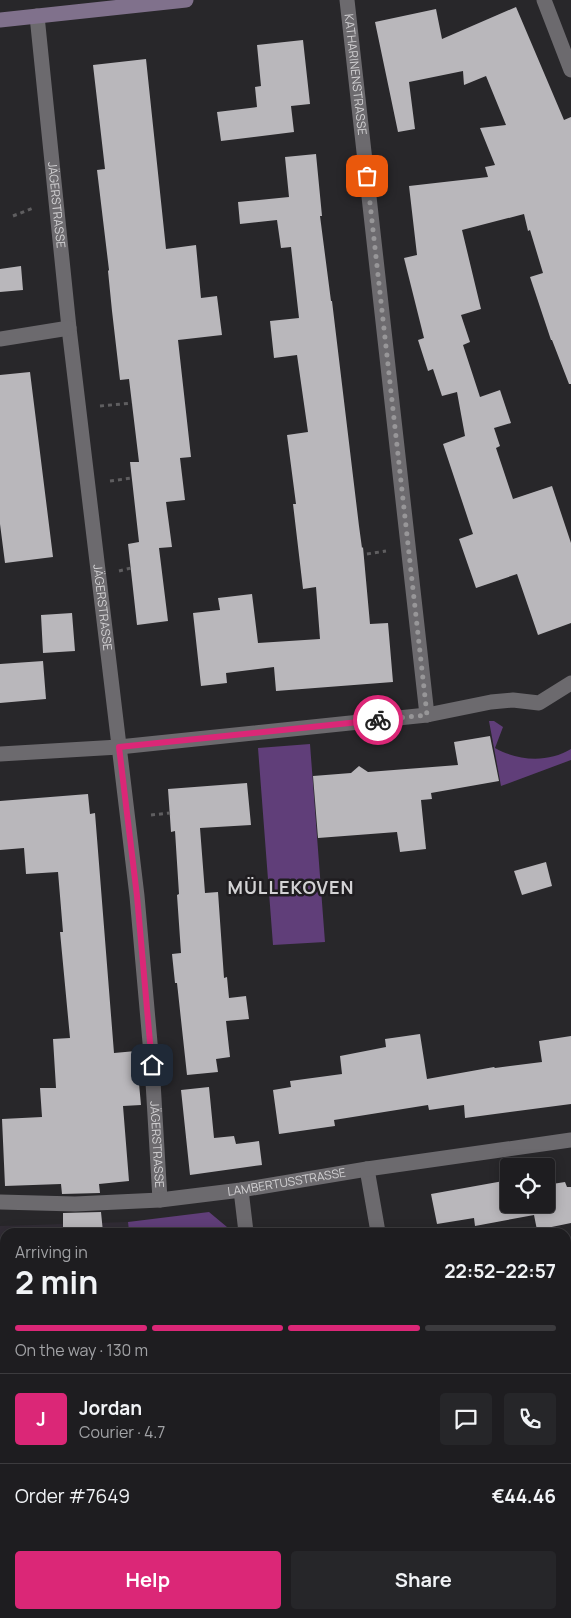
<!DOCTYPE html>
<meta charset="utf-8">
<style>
body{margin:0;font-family:Manrope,sans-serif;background:#262629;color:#f1f3f6;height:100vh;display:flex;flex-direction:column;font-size:19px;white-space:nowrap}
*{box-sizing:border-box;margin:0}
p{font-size:16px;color:#a1a2a5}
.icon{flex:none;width:28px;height:28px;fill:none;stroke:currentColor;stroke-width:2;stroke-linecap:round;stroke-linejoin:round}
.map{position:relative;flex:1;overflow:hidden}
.drawer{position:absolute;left:0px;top:1228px;width:571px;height:391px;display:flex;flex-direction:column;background:#1e1d20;border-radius:15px 15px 0 0;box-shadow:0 2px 12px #0003,0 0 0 1px #3c3b3e}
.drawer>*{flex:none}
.fabs{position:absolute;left:500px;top:1158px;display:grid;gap:10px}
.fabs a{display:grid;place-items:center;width:55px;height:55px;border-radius:5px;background:#1e1d20;box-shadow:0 2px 12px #0003,0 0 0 1px #3c3b3e;font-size:25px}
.pin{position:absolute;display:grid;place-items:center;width:42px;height:42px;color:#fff;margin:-21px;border-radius:10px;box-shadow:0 2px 8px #0006}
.courier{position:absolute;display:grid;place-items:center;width:50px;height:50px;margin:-25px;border:4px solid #db2777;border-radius:50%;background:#fff;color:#222;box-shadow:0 1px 6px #0007}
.overview em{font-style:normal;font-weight:700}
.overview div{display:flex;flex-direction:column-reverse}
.overview{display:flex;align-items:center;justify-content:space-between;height:85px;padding:0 15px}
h1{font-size:32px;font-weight:700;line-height:38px}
.bar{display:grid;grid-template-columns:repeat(4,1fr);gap:8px 5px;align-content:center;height:60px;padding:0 15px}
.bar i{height:6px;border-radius:4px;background:#3c3b3e}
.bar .active{background:#db2777}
.bar p{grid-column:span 4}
.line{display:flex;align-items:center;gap:12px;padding:0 15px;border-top:1px solid #3c3b3e}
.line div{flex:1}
.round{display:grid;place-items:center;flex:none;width:52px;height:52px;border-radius:5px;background:#262629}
.button{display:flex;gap:10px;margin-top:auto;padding:10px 15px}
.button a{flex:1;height:58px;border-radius:5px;background:#db2777;color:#fff;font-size:20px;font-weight:700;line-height:58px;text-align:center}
.button a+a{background:#262629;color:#f1f3f6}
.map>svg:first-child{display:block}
</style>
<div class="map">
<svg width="571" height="1618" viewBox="0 0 571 1618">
<rect width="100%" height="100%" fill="#28272a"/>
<path fill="#312c35" d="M128 1222 129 1232H5V1428L0 1427V1226Z"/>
<path fill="#603e79" d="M489 721H494L503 727 495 748C518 761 548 763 571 749V760L501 786Z
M310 744 325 942 273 945 258 748Z
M209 1212 233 1232H129L128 1222Z"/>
<path fill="#b9b7bb" d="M516 7 564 120 571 117V384H569L552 340H551L530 277 543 273 530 230 528 231 524 214 462 230 481 309 461 315 470 342 463 345 480 397 500 390 511 423 494 428 500 446 496 448 513 499 552 486 571 543V623L538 635 517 574 476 588 459 539 473 534 443 444 465 436 457 392 442 396 433 369 428 371 418 340 424 338 404 258 417 255 409 186 488 177 485 167 495 165 480 128 506 125 486 76 464 85 463 71 409 82 415 129 398 132 375 22 436 9 442 39Z
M303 40 310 104 291 106 294 132 221 141 217 112 257 107 255 87 261 86 257 45Z
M146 59 166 249 196 245 201 298 217 296 222 335 178 340 191 457 180 458 185 500 166 502 172 547 159 548 168 621 137 625 128 544 139 542 130 462H139L129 379 120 380 112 311 108 271 109 270 97 170 105 169 93 65Z
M316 154 322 216H320L331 301H332L359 526 362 548 363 547 370 624 388 623 393 682 276 691 274 667 226 673 227 683 201 686 193 613 220 610 218 598 252 594 258 643 320 639 316 587 303 589 293 504H296L287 435 308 432 297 355 274 358 270 321 299 318 291 247 281 248 277 220 240 224 238 202 289 197 285 157Z
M21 266 23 290 0 292V269Z
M30 372 53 557 5 563 0 524V375Z
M72 613 75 651 43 653 41 615Z
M43 661 46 699 0 703V664Z
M490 736 499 781 431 793 432 799 421 800 426 849 400 852 397 832 318 838 313 776 351 773 359 766 368 772 458 765 454 742Z
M247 783 251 825 200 828 205 893 218 892 224 978 227 977 229 998 246 996 249 1019 226 1021 230 1057 216 1059 218 1072 187 1075 177 983H175L172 954 181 953 177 895 179 894 175 831 171 832 168 789Z
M88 794 90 814 95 813 114 1053 136 1051 141 1105 123 1106 129 1181 99 1184 100 1193 62 1194 61 1184 5 1186 2 1119 42 1117 40 1088H56L53 1039 70 1038 60 932H63L58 872 26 874 24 848 0 850V801Z
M546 862 552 886 522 895 514 871Z
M420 1034 427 1079 494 1067 495 1068 542 1062 539 1041 571 1036V1104L465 1118 464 1105 429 1110 428 1105 334 1120 335 1126 279 1134 273 1090 291 1087 290 1081 342 1074 340 1056 386 1047 385 1039Z
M209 1087 214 1138 234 1136 236 1144 259 1141 262 1165 190 1175 181 1090Z
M509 1180V1204H546V1185L565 1182 567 1187H571V1223L537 1230 534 1215 475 1226 474 1218 437 1224 431 1194Z
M101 1212 103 1232H63V1213Z"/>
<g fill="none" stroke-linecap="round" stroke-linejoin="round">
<path stroke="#5f5e60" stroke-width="3" stroke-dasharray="4 4" stroke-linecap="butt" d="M13 216 33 208
M100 406 132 403
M110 481 132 478
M367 554 386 551
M119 571 131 568
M151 815 170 813
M0 1590 5 1591"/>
<path stroke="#6c6a6e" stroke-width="15" d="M367 1169 378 1232"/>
<g stroke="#6c6a6e" stroke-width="15">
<path id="s1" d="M347 0 427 715"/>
<path d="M544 0 571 70"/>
<path id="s2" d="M37 16 69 328 137 896 152 1065 160 1200"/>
<path d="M0 339 69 328"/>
<path d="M0 754 119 747 427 715 491 702 513 700 539 703 571 683"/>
<path d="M241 1190 246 1232"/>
<path id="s3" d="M0 1202 75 1204 160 1200 241 1190 367 1169 571 1140"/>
<path d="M566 1389 571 1388"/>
<path d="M467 1614 468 1618"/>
<path d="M155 1618 159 1614"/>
</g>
<path stroke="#80718c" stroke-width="15" d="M0 20 186 0"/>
</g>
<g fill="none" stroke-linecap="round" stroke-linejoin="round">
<path stroke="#979698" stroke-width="5" stroke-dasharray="0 9" d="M367 176 427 715 378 720"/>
<path stroke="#db2777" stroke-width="6" d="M152 1065 137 896 119 747 378 720"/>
</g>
<g text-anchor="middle" stroke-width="5" stroke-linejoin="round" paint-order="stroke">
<g font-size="12" fill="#d3d2d4" stroke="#1f1d20">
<text dy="4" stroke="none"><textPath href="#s1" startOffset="75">KATHARINENSTRASSE</textPath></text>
<text dy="4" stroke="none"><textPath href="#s2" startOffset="190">JÄGERSTRASSE</textPath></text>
<text dy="4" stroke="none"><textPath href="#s2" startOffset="595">JÄGERSTRASSE</textPath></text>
<text dy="4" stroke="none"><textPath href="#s2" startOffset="1135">JÄGERSTRASSE</textPath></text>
<text dy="4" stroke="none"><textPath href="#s3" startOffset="288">LAMBERTUSSTRASSE</textPath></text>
</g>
<g font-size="18" font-weight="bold" letter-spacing="1" fill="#d3d2d4" stroke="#1f1d20">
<text x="291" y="894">MÜLLEKOVEN</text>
</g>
</g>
</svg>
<div class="fabs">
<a><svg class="icon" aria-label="locate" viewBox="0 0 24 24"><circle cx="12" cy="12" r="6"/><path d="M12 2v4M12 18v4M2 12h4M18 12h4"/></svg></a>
</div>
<div class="pin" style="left:367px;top:176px;background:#ea580c"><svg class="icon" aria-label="bag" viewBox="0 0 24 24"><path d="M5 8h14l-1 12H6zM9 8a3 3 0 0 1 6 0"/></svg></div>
<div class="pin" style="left:152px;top:1065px;background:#1f2937"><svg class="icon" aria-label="home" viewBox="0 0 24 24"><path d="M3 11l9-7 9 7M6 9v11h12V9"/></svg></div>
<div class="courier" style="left:378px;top:720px"><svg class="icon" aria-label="bike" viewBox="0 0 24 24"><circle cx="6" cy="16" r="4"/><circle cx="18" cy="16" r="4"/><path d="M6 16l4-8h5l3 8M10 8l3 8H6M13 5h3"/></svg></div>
<section class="drawer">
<div class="overview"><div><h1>2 min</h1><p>Arriving in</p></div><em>22:52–22:57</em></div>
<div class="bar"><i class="active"></i><i class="active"></i><i class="active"></i><i></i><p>On the way · 130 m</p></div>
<div class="line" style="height:90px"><b class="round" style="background:#db2777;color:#fff">J</b><div><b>Jordan</b><p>Courier · 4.7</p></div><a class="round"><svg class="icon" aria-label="chat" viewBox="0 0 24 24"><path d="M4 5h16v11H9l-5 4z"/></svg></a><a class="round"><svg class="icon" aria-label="phone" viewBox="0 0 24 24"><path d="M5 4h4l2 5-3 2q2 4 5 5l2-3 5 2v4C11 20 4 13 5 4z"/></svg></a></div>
<div class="line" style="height:65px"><div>Order #7649</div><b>€44.46</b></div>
<div class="button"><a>Help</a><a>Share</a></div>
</section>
</div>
